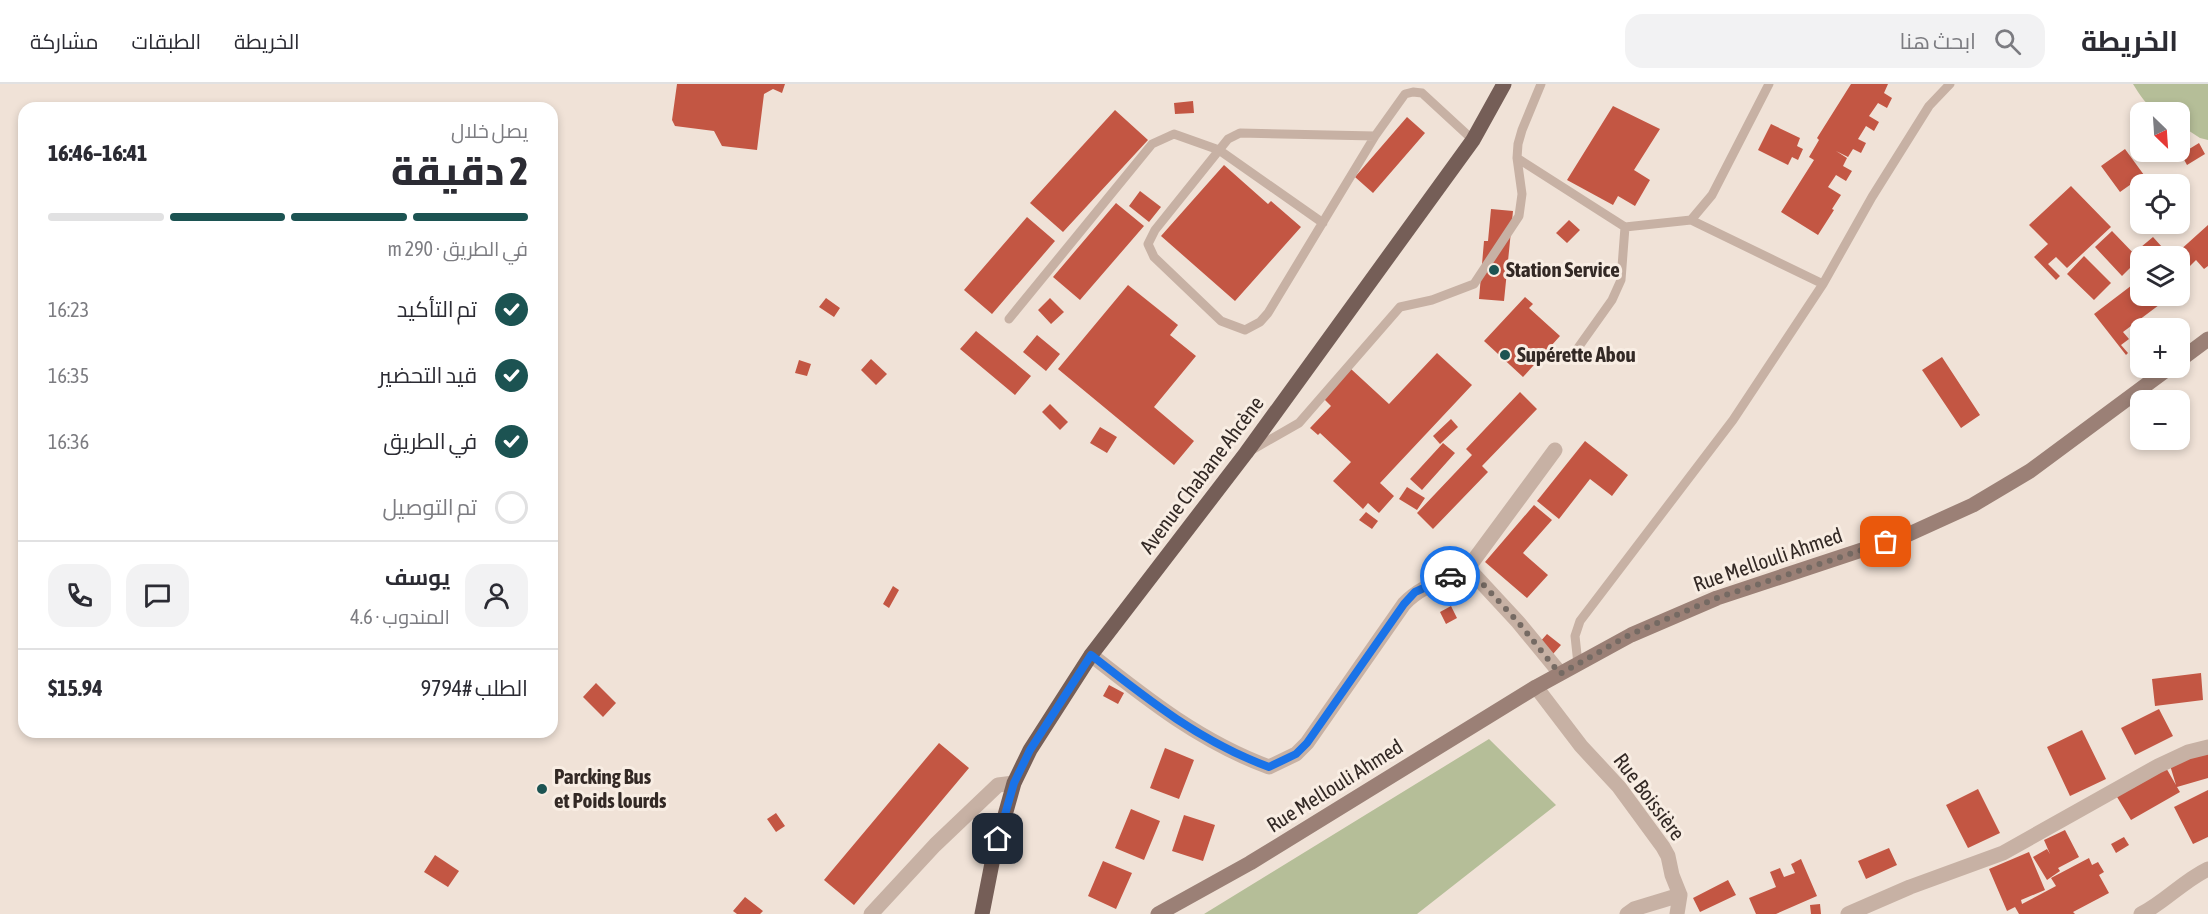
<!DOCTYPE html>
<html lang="ar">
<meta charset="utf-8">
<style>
body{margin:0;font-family:"Asap Condensed",Cairo,sans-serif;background:#f2f2f3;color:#2b2b33;direction:rtl;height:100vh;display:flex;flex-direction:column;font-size:22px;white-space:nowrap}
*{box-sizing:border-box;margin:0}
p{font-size:20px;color:#7c7c81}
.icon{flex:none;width:33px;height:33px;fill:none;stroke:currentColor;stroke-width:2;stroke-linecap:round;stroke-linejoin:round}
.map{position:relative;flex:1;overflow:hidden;direction:ltr}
.details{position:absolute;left:18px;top:18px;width:540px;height:636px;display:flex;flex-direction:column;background:#fff;border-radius:18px;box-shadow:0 3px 9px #0003;direction:rtl}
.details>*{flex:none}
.needle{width:39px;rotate:155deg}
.fabs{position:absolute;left:2130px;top:18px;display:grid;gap:12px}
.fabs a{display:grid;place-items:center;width:60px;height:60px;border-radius:12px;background:#fff;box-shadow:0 3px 9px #0003;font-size:30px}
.pin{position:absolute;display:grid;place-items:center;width:51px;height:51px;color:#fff;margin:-26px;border-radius:12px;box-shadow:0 3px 9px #0006}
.courier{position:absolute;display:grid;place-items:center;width:60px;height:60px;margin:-30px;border:4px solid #1a73e8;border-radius:50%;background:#fff;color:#222;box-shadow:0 2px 8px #0007}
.summary em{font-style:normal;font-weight:800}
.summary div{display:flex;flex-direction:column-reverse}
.summary{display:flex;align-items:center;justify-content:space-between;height:102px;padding:0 30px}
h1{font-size:39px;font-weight:800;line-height:45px}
.bar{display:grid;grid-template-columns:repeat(4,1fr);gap:9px 6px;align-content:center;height:72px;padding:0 30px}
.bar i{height:8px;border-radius:4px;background:#e1e1e2}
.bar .active{background:#1c5352}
.bar p{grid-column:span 4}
.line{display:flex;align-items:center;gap:15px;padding:0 30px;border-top:2px solid #e1e1e2}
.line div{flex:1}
.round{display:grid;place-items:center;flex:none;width:63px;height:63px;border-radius:18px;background:#f2f2f3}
ol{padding:0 30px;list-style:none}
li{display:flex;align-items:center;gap:18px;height:66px}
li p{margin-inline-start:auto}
li .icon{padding:6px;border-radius:50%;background:#1c5352;color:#fff;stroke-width:4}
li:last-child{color:#7c7c81}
li i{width:33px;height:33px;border:3px solid #e1e1e2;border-radius:50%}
header{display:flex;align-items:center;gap:36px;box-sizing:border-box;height:84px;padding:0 30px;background:#fff;border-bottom:2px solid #e1e1e2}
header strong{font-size:28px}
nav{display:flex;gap:33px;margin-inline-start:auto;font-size:21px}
.search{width:420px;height:54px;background:#f2f2f3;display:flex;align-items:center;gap:15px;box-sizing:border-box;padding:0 21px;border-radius:18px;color:#7c7c81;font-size:22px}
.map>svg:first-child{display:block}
</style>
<header>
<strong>الخريطة</strong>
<div class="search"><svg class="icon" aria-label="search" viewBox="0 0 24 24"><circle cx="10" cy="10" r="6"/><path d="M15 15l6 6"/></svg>ابحث هنا</div>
<nav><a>الخريطة</a><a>الطبقات</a><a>مشاركة</a></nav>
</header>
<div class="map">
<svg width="2208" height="830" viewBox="0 0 2208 830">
<rect width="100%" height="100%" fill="#f0e2d7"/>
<path fill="#b5be98" d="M2133 0H2208V56L2200 54 2180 41V28C2152 28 2147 23 2133 0Z
M1489 655 1556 721 1417 830H1204Z"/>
<path fill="#c35643" d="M677 0H785L782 9 773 5 764 10 757 66 722 62 714 47 675 42 672 36Z
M1851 0H1888L1884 9 1892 14 1887 24 1878 19 1869 32 1879 38 1874 47 1866 42 1858 55 1866 59 1861 69 1853 65 1848 73 1836 67 1847 74 1843 82 1852 87 1846 97 1836 91 1828 103 1841 111 1832 125 1834 126 1818 151 1781 128 1814 76 1809 73 1819 56 1817 54Z
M1193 17 1194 29 1175 30 1174 19Z
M1613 22 1660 45 1634 86 1650 96 1635 122 1618 112 1613 121 1567 96Z
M1115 26 1148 56 1063 148 1030 119Z
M1407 33 1425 49 1373 109 1355 93Z
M1771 40 1800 54 1797 62 1803 65 1798 76 1792 73 1788 81 1758 66Z
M2199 59 2205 70 2187 81 2181 70Z
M2125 65 2144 91 2120 108 2101 82Z
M1224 81 1268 120 1271 117 1301 143 1235 217 1161 152Z
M2071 102 2111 143 2067 184 2056 173 2048 180 2060 192 2056 196 2034 173 2048 160 2029 141Z
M1140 107 1161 123 1149 138 1129 122Z
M2180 117 2186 124 2180 130Z
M1116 119 1144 142 1080 216 1053 193Z
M1491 125 1513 127 1504 217 1479 215 1484 157H1488Z
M1027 133 1055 157 992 230 964 206Z
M1569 136 1580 146 1567 159 1556 149Z
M2155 140H2170L2162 147Z
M2208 141V182L2204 185 2196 176 2180 192V172H2164L2174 164 2178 168Z
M2112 147 2139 175 2122 192 2095 163Z
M2153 153 2162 163 2149 172 2141 163Z
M2084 172 2111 199 2094 216 2067 190Z
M2140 195V212H2171L2123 248 2129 255 2121 261 2128 269 2126 271 2094 230Z
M1128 201 1178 241 1170 251 1196 272 1154 323 1194 357 1174 381 1058 285Z
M1525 213 1533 220 1529 224 1560 252 1523 293 1484 257Z
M826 214 840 224 834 233 819 223Z
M1050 214 1064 228 1051 240 1038 226Z
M976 247 1031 292 1015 311 960 265Z
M1037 251 1060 270 1046 287 1023 268Z
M1437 269 1472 301 1380 399 1394 412 1379 429 1368 419 1363 425 1333 397 1351 378 1320 349 1318 351 1310 344 1331 322 1323 314 1351 285 1389 320Z
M1942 273 1980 331 1961 344 1922 286Z
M871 275 887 290 876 301 861 286Z
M799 276 811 280 807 292 795 289Z
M1520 308 1537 325 1482 382 1488 388 1433 445 1417 429 1472 371 1466 365Z
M1050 320 1068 338 1060 346 1042 328Z
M1451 335 1458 343 1440 360 1433 352Z
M1100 343 1117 353 1107 369 1090 359Z
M1585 357 1628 391 1612 412 1590 395 1559 435 1537 417Z
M1443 359 1455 369 1422 406 1410 395Z
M1407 403 1425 414 1417 426 1399 415Z
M1534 421 1552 436 1523 469 1548 491 1527 514 1485 478Z
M1366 428 1378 437 1372 445 1359 436Z
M893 502 899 506 889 524 883 520Z
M1451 522 1457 534 1446 540 1440 528Z
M1547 550 1561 561 1553 570 1539 559Z
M2201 589 2203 616 2155 622 2152 595Z
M596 599 616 619 603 633 583 613Z
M1109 601 1124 609 1118 620 1103 612Z
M2159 625 2173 652 2135 671 2121 644Z
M2082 646 2106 695 2070 712 2047 663Z
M939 659 969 684 854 821 824 796Z
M1165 664 1194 676 1179 715 1150 704Z
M2208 666V694L2177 703 2180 708 2131 736 2114 708 2165 682 2176 701 2169 678Z
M1978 705 2000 749 1968 764 1946 721Z
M2208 706V753L2193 760 2174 723Z
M1131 725 1160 737 1144 776 1115 764Z
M776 729 785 742 776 748 767 735Z
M1184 731 1215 741 1203 777 1172 767Z
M2065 746 2079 773 2058 784 2060 787 2047 796 2033 773 2047 765 2050 770 2044 756Z
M2124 753 2129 761 2116 769 2111 760Z
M1889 764 1897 781 1866 795 1858 777Z
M2029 768 2045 806 2021 816 2022 820 2056 802 2051 794 2089 774 2092 781 2098 778 2104 788 2099 791 2109 809 2073 828 2075 830H2019L2015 823 2007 827 1989 785Z
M435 771 459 787 448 803 424 788Z
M1801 775 1817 812 1776 830H1756L1749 814 1776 803 1770 788 1780 784 1784 793 1795 789 1791 780Z
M1103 777 1132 789 1116 825 1088 812Z
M1728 796 1736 811 1700 828 1693 814Z
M745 813 763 827 760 830H737L733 827Z
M1820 820 1821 830H1811L1810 821Z"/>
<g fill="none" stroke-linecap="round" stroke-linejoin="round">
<path stroke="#c7b1a4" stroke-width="9" d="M1240 49 1375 52 1268 229 1260 238 1245 246 1221 237 1154 173 1148 160 1155 146 1228 55Z
M1375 52 1405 10 1413 8 1422 9 1473 56
M1517 74 1625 143 1691 136 1712 111 1769 0
M1691 136 1823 200
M1009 235 1152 60 1174 50 1219 66 1323 139
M1575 268 1612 216 1621 196 1625 143
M1250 367 1299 339 1400 223 1432 216 1474 200 1519 132 1522 110 1517 74 1518 60 1522 46 1541 0
M1578 580 1575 552 1580 537 1733 336 1823 200 1872 113 1929 22 1950 0"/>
<path stroke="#c7b1a4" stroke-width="15" d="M1468 484 1555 366
M1091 571C1148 616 1201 658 1269 683L1296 670 1307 659 1404 520C1422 501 1445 496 1468 484L1518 538 1560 589
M1536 603 1581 662 1619 703 1663 763 1668 772 1672 791 1680 811 1634 825 1627 830
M871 830 935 761 998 701 1014 699
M1677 830 1680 811
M1848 830 1910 803 2003 769 2158 682 2188 668 2208 663
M2141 830C2165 818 2183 797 2208 785"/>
<path stroke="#9b8076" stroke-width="15" d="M2180 276 2208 255
M1158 830 1250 779 1536 603 1631 551 1717 514 1907 451 1973 421 2030 387 2169 284"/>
<path stroke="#755e57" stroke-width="15" d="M982 830 993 774 1014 699 1030 666 1091 571 1246 369 1473 56 1504 0"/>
</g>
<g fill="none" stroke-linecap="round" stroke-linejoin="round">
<path stroke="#756a63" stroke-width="6" stroke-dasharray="0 10.8" d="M1450 492 1468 484 1518 538 1560 590 1631 550 1717 514 1886 458"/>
<path stroke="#1a73e8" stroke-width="8" d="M998 755 1014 699 1030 666 1091 571C1148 616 1201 658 1269 683L1296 670 1307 659 1404 520 1415 508 1450 492"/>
</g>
<g fill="#1c5352" stroke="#f8ede3" stroke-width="2">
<circle cx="1494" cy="186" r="6"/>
<circle cx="1505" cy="271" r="6"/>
<circle cx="542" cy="705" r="6"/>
</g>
<g text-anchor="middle" stroke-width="6" stroke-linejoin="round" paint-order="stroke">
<g font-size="21" font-weight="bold" fill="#332925" stroke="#f8ede3" text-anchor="start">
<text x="1506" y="193">Station Service</text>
<text x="1517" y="278">Supérette Abou</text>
<text x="554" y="700">Parcking Bus<tspan x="554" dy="24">et Poids lourds</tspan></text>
</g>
<g font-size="21" fill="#332925" stroke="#f8ede3">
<text transform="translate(1202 391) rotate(-53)" y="7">Avenue Chabane Ahcène</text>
<text transform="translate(1768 476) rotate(-19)" y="7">Rue Mellouli Ahmed</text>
<text transform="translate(1335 702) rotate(-32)" y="7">Rue Mellouli Ahmed</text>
<text transform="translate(1649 713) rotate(53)" y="7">Rue Boissière</text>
</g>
</g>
</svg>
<div class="fabs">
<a><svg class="needle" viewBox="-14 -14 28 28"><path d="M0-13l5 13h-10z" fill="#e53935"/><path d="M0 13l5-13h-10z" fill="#7c7c81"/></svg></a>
<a><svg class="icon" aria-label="locate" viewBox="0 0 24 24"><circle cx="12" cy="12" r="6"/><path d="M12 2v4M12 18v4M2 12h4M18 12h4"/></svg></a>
<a><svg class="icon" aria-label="layers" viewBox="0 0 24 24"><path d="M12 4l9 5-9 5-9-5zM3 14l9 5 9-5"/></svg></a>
<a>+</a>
<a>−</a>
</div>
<div class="pin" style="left:1886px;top:458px;background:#ea580c"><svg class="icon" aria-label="bag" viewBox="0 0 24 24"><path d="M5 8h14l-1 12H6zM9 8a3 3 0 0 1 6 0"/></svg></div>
<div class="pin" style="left:998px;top:755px;background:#1f2937"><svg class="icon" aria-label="home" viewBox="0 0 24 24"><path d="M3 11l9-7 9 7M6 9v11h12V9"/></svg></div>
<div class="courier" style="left:1450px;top:492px"><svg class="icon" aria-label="car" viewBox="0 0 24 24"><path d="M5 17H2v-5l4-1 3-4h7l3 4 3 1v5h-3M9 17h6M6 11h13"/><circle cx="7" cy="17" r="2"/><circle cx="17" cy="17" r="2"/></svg></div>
<section class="details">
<div class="summary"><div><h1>2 دقيقة</h1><p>يصل خلال</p></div><em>16:41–16:46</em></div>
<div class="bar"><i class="active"></i><i class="active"></i><i class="active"></i><i></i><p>في الطريق · 290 m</p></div>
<ol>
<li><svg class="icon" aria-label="check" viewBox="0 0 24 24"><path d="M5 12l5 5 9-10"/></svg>تم التأكيد<p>16:23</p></li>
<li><svg class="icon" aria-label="check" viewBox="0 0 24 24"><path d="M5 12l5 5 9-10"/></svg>قيد التحضير<p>16:35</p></li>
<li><svg class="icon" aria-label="check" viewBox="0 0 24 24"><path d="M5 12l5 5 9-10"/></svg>في الطريق<p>16:36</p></li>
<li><i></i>تم التوصيل</li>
</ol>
<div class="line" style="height:108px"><a class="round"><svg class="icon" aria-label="person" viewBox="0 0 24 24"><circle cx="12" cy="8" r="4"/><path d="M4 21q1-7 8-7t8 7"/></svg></a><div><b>يوسف</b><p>المندوب · 4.6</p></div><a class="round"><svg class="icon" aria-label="chat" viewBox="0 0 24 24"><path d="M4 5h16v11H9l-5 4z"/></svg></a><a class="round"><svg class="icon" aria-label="phone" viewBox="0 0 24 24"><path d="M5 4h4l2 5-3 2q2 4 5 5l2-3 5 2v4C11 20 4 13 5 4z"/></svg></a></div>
<div class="line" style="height:78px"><div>الطلب #9794</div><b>$15.94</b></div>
</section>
</div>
